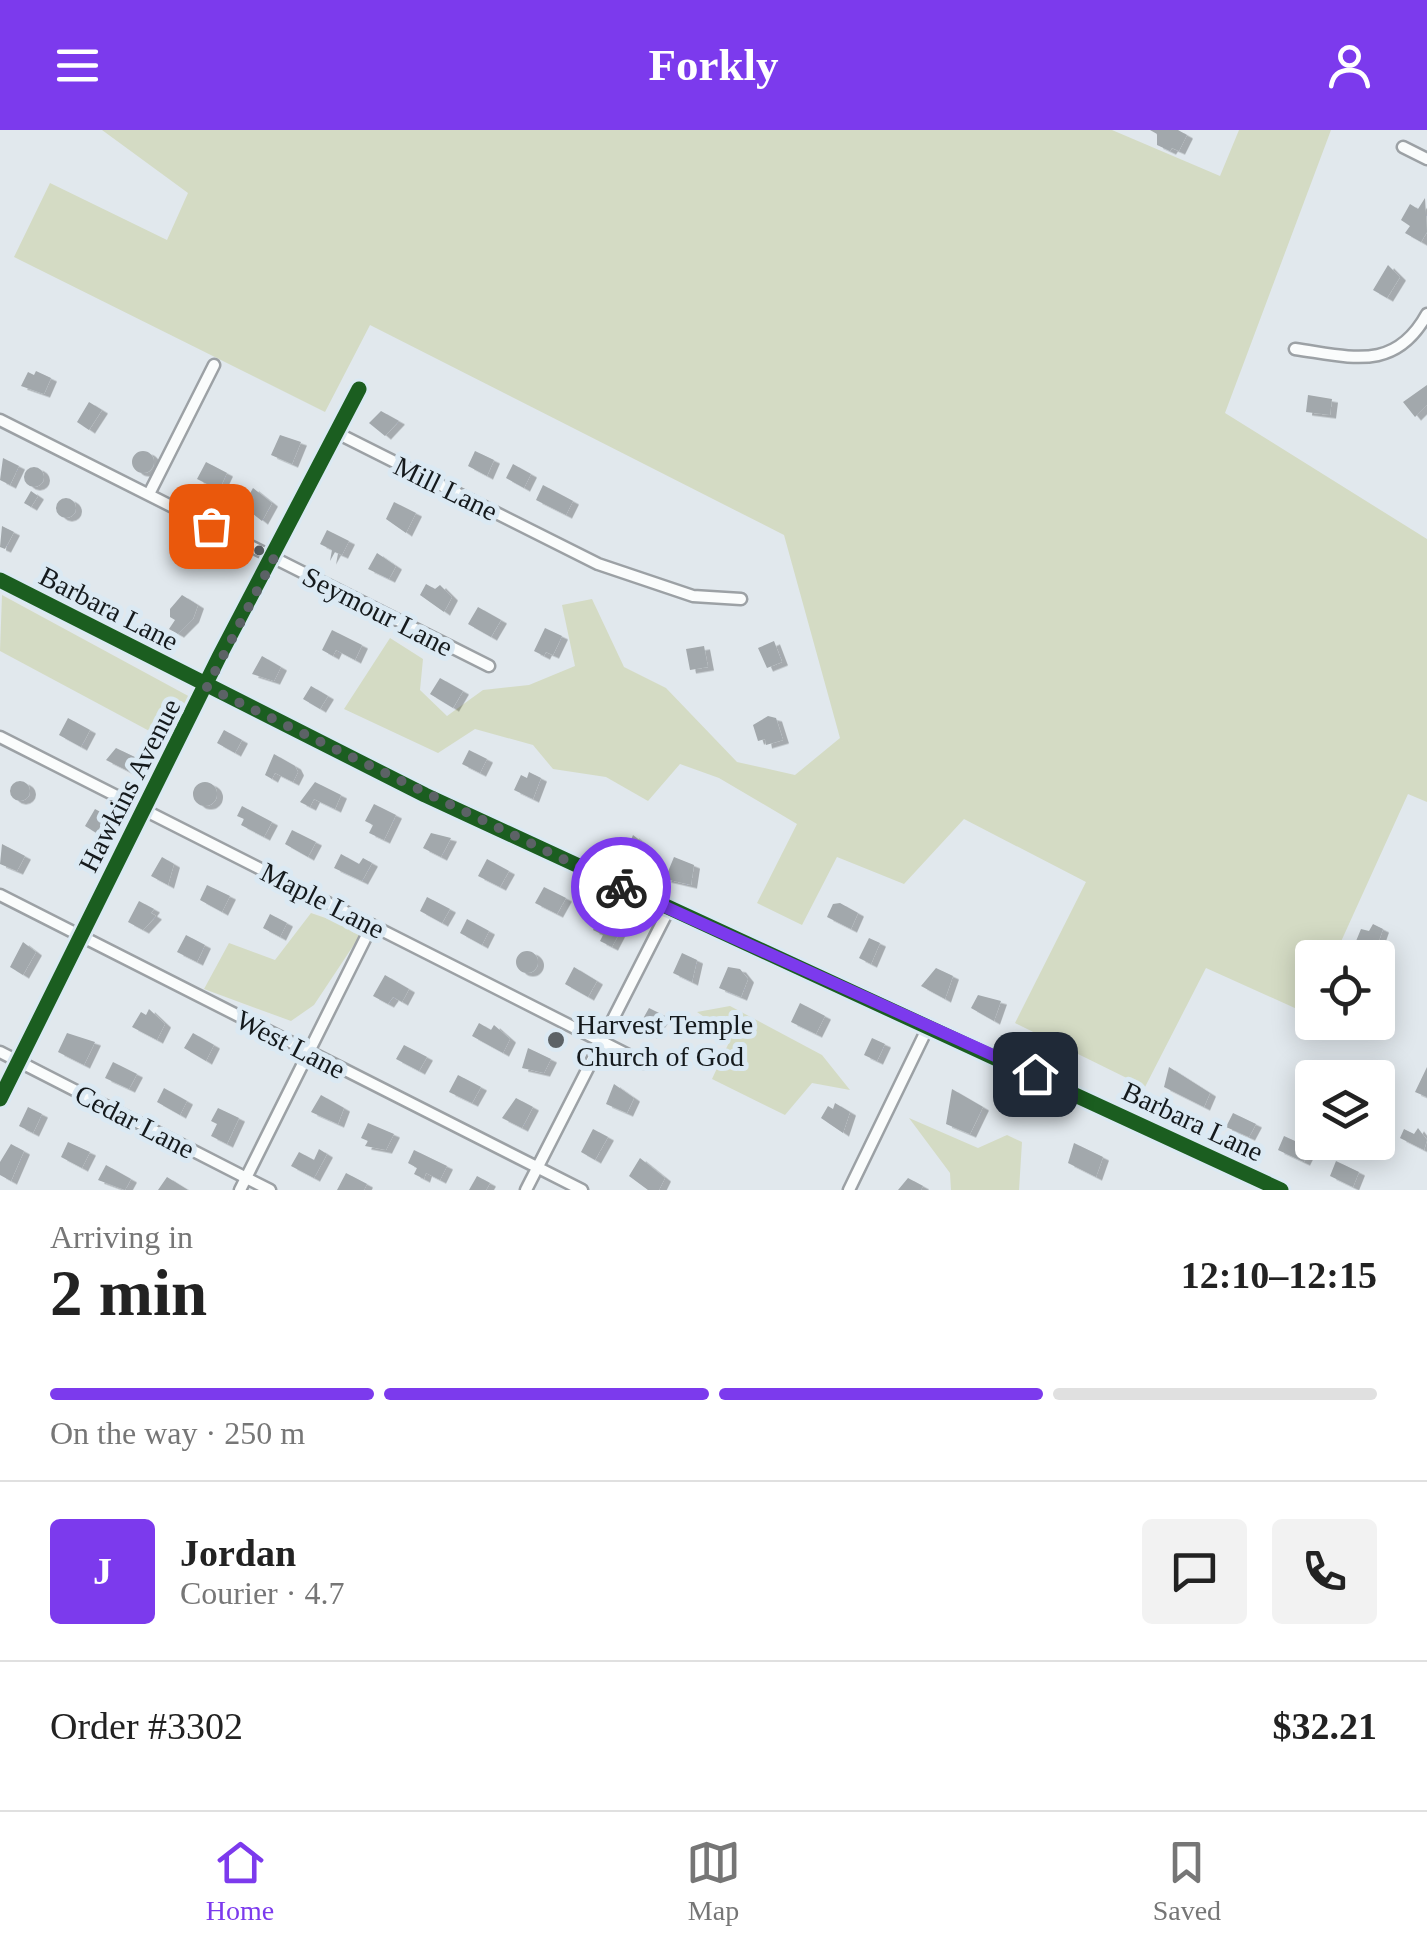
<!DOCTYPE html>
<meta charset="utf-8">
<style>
body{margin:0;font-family:"Times New Roman",serif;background:#f2f2f2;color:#222;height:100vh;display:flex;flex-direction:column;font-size:38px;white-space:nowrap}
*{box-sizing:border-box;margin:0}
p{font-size:32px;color:#767676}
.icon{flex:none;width:55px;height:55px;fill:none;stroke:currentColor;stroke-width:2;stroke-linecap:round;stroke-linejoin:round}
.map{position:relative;height:1060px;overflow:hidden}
.panel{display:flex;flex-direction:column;background:#fff;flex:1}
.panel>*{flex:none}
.buttons{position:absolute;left:1295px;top:810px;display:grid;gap:20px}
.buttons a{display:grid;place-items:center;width:100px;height:100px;border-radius:10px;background:#fff;box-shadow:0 5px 25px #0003;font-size:50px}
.pin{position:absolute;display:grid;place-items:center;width:85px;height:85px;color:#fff;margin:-42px;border-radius:20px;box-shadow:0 5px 15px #0006}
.courier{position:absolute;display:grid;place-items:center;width:100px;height:100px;margin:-50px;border:8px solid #7c3aed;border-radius:50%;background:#fff;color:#222;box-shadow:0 2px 12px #0007}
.headline em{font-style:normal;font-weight:800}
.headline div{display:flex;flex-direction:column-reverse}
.headline{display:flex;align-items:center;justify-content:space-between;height:170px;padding:0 50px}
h1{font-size:65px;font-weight:800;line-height:75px}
.bar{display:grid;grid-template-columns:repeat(4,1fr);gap:15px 10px;align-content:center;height:120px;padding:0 50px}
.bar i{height:12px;border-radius:8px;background:#e0e0e0}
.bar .on{background:#7c3aed}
.bar p{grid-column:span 4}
.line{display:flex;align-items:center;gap:25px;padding:0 50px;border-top:2px solid #e0e0e0}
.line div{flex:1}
.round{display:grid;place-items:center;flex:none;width:105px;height:105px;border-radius:10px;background:#f2f2f2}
header{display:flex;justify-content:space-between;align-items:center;height:130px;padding:0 50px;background:#7c3aed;color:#fff;font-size:45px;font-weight:800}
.tab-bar{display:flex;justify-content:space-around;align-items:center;height:140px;border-top:2px solid #e0e0e0;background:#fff;font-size:28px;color:#767676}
.tab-bar a{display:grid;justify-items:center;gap:5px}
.tab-bar .on{color:#7c3aed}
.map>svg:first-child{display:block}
</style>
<header><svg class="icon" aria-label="menu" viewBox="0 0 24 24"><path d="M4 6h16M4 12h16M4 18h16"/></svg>Forkly<svg class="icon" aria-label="person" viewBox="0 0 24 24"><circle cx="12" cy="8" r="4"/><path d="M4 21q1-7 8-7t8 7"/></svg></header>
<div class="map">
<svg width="1427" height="1060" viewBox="0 0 1427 1060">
<defs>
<filter id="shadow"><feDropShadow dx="6" dy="3.5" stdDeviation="0" flood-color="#0004"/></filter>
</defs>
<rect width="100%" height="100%" fill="#e1e8ed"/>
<path fill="#d4dbc4" d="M102 0H1112L1220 46 1239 0H1331L1225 283 1427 409V672L1408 664 1334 827 1312 828 1308 884 1206 838 1145 957 1015 893 1086 752 964 689 904 754 837 727 802 795 757 773 797 694 719 648 680 634 648 671 606 647 553 639 533 615 475 599 438 623 344 579 390 508 423 529 420 560 447 586 483 560 529 555 575 536 562 475 592 469 624 537 666 558 737 632 795 645 840 608 784 405 370 195 325 282 14 127 50 53 167 110 188 63Z
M2 465 192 568 168 611 0 521Z
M311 783 363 801 314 875 291 891 204 859 229 813 275 830Z
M730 876 822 925 850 960 812 953 785 985 712 949 732 906 697 882Z
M909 988 978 1018 1007 1005 1022 1012 1019 1060H951L950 1043Z"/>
<path fill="#a2a8ac" filter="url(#shadow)" d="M1150 0H1178L1187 5 1179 21 1172 18 1170 21 1157 15V4Z
M1425 68 1427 102 1421 112 1405 103 1410 96 1401 90 1410 74 1418 79Z
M1388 135 1400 147 1387 168 1373 160Z
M36 241 51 248 44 264 21 256 28 242 34 245Z
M1427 255V275L1415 287 1403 272Z
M1308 265 1332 269 1330 285 1306 282Z
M89 272 102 280 89 300 77 292Z
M381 281 399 291 385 306 369 293Z
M280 305 301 312 292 334 271 325Z
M475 321 494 330 487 346 468 336Z
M132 332a11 11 0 1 1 22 0a11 11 0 1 1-22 0Z
M3 328 19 336 10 355 0 350Z
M206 332 227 343 219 360 197 349Z
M513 334 531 344 524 358 506 348Z
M24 347a10 10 0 1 1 20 0a10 10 0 1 1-20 0Z
M543 355 573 371 566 385 536 370Z
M253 358 272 373 262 391 243 376Z
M31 361 38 366 31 377 24 373Z
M56 378a10 10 0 1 1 20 0a10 10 0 1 1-20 0Z
M394 372 416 383 406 403 386 389Z
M2 396 14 402 5 419 0 417Z
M327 400 349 411 342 425 335 422 330 431 332 420 320 414Z
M377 423 396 436 389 449 368 439Z
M426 454 435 459 440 455 452 467 444 482 420 465Z
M182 465 198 475 193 489 178 504 169 499 175 490 170 487V479Z
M478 477 501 490 491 507 468 494Z
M545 498 562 506 553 525 546 522 544 526 534 521Z
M332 500 362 515 355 530 336 520 333 526 322 520Z
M774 511 782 532 767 538 758 518Z
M704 516 708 537 690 540 686 519Z
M262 526 281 537 274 551 252 544Z
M440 548 463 561 453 578 430 564Z
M311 556 328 566 320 579 303 569Z
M768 586 776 588 783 610 766 615 765 609 758 611 753 595Z
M68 588 90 600 81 617 59 605Z
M224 600 242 610 235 623 217 613Z
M116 618 139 629 132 643 106 630Z
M469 620 487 629 480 643 462 634Z
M274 624 295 636 298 642 293 652 275 643 272 649 265 645Z
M529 642 541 648 533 669 514 660 521 645 527 648Z
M10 661a10 10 0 1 1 20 0a10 10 0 1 1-20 0Z
M315 652 341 665 335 679 314 669 310 677 300 672Z
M193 664a12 12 0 1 1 24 0a12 12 0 1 1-24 0Z
M374 674 396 685 384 710 369 703 373 695 365 691Z
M242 676 272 692 264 707 241 695 244 689 237 686Z
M95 679 108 686 98 704 85 696Z
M292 700 316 712 308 727 285 714Z
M431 703 451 708 441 727 423 718Z
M633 705 650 718 641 735 620 720 626 708 631 710Z
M2 714 25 726 17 741 0 734Z
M341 724 359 734 363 728 372 733 362 751 334 738Z
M162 727 174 734 168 755 151 746Z
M674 727 694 735 691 755 665 749Z
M487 729 509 741 500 757 478 746Z
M207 755 230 766 222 782 200 770Z
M544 757 566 768 557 784 535 773Z
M427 767 450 779 442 793 420 781Z
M139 771 154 779 151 783 156 786 143 800 128 792Z
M840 773 858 783 851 799 827 787 833 774Z
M602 783 624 794 612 817 600 811 603 805 593 800Z
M270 784 287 793 280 807 263 798Z
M467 789 489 801 482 815 460 803Z
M1373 794 1383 799 1373 828H1349L1361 799 1369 801Z
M186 805 205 815 197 832 177 822Z
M869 808 880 813 871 834 859 828Z
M23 812 36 822 23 845 10 837Z
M516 832a11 11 0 1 1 22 0a11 11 0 1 1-22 0Z
M682 823 697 830 692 852 673 843Z
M574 837 597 851 588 867 565 854Z
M728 837 740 839 748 849 741 867 719 858Z
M936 838 953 846 945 869 921 856Z
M385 845 409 859 402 872 393 867 388 874 373 866Z
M978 865 1001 871 994 891 971 878Z
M800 873 825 886 816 904 791 892Z
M649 878 665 886 651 905 640 894Z
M149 879 165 894 157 910 132 897 141 882 146 885Z
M479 893 491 900 494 895 510 909 503 923 472 906Z
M67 903 95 912 84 935 58 922Z
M193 903 214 915 206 931 184 918Z
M872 908 885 914 877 931 864 925Z
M404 915 427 927 419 941 396 929Z
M528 918 551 929 544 943 522 938Z
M113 932 137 944 129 959 105 948Z
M1169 937 1210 963 1204 977 1164 957Z
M1427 937V967L1415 962Z
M458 945 481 957 472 973 449 962Z
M614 954 634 968 627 983 606 974Z
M164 958 187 971 180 985 157 972Z
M952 959 983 977 970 1004 946 994Z
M321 965 344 978 338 994 311 982Z
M516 968 533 977 522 998 502 988Z
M835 973 850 982 843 1003 821 988 828 976 833 979Z
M28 977 42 984 33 1003 19 996Z
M218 978 239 988 227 1014 211 1006 217 994 211 991Z
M1233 983 1256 994 1249 1007 1226 997Z
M368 993 394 1004 386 1020 365 1016 368 1011 361 1008Z
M1418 998 1427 1010 1424 1020 1400 1008 1404 999 1414 1004Z
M593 999 608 1007 595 1030 581 1022Z
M1298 1005 1312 1016 1304 1032 1278 1020 1284 1006 1295 1011Z
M68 1012 90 1022 82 1038 61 1027Z
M1074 1013 1103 1027 1096 1047 1068 1033Z
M11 1014 24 1021 11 1051 0 1045V1032Z
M319 1019 327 1024 314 1048 291 1036 299 1022 314 1030Z
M414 1020 447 1036 440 1050 426 1043 424 1049 414 1044 417 1038 408 1033Z
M640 1028 665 1048 659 1060H648L629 1046Z
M1336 1031 1359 1042 1353 1057 1330 1046Z
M106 1035 131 1049 125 1060 98 1050Z
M346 1043 367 1054 364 1060H337Z
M477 1046 490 1053 486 1060H469Z
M167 1047 188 1060H158Z
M908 1048 923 1056 921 1060H898Z"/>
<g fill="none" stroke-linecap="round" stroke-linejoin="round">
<defs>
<path id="minor" d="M1403 17 1427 29
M1295 219C1352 227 1395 242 1427 184
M0 290 489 536
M339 304 598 434 693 466 741 469
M149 364 214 235
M0 450 425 665 1281 1060
M0 607 644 933
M0 765 582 1060
M0 922 270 1060
M0 969 219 527 359 259
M240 1060 372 795
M526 1060 669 779
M849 1060 929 895"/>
</defs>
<use href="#minor" stroke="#9ca1a5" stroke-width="15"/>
<use href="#minor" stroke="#fafcfc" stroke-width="10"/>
<defs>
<path id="cycleway" d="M0 450 425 665 1281 1060
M0 969 219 527 359 259"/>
</defs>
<use href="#cycleway" stroke="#dbe9f3" stroke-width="21"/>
<use href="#cycleway" stroke="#1b5e20" stroke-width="15"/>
</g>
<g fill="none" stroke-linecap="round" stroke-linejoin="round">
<path stroke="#5c6266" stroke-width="10" stroke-dasharray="0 18" d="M211 396 274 428 207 557 621 757"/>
<path stroke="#7c3aed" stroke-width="12" d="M621 757 1035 944"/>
</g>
<circle fill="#5c6266" stroke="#dbe9f3" stroke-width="4" cx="556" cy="910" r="10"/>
<g text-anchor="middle" stroke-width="10" stroke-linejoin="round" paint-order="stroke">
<g font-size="28" fill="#151a1d" stroke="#dbe9f3">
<text transform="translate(446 358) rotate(26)" y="10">Mill Lane</text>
<text transform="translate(109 478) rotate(27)" y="10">Barbara Lane</text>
<text transform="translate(378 481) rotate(27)" y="10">Seymour Lane</text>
<text transform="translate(129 655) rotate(-63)" y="10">Hawkins Avenue</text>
<text transform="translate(323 770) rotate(27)" y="10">Maple Lane</text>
<text transform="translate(291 914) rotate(27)" y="10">West Lane</text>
<text transform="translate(135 991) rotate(27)" y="10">Cedar Lane</text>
<text transform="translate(1193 991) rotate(25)" y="10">Barbara Lane</text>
</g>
<g font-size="28" fill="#151a1d" stroke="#dbe9f3" text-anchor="start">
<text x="576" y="904">Harvest Temple<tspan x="576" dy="32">Church of God</tspan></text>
</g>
</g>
</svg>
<div class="buttons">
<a><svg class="icon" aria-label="locate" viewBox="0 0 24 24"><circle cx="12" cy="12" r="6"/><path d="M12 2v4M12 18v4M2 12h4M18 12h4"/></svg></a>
<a><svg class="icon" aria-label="layers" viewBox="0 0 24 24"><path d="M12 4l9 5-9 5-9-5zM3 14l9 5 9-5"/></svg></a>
</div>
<div class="pin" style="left:211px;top:396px;background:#ea580c"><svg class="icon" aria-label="bag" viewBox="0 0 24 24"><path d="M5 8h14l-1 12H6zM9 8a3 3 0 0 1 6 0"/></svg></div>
<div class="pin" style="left:1035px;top:944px;background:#1f2937"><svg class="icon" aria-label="home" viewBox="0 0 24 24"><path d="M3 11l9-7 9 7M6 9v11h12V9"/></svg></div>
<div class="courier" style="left:621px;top:757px"><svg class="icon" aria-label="bike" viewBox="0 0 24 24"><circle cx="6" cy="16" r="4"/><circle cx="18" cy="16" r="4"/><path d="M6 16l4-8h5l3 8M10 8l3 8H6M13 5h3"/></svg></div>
</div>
<section class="panel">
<div class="headline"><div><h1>2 min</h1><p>Arriving in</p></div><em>12:10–12:15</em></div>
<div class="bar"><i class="on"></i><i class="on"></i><i class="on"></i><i></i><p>On the way · 250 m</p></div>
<div class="line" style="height:180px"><b class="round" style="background:#7c3aed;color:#fff">J</b><div><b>Jordan</b><p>Courier · 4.7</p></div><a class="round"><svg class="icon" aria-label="chat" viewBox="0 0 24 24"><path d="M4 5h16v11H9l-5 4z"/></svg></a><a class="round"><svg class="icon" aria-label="phone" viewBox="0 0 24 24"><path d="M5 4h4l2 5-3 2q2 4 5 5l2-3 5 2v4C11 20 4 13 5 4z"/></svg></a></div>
<div class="line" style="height:130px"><div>Order #3302</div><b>$32.21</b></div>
</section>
<nav class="tab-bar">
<a class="on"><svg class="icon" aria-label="home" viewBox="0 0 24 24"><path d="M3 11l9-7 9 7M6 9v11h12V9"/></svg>Home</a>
<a><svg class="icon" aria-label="map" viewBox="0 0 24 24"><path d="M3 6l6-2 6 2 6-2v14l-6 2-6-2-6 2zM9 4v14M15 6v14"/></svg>Map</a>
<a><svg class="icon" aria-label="saved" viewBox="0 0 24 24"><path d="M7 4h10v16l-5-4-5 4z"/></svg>Saved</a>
</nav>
